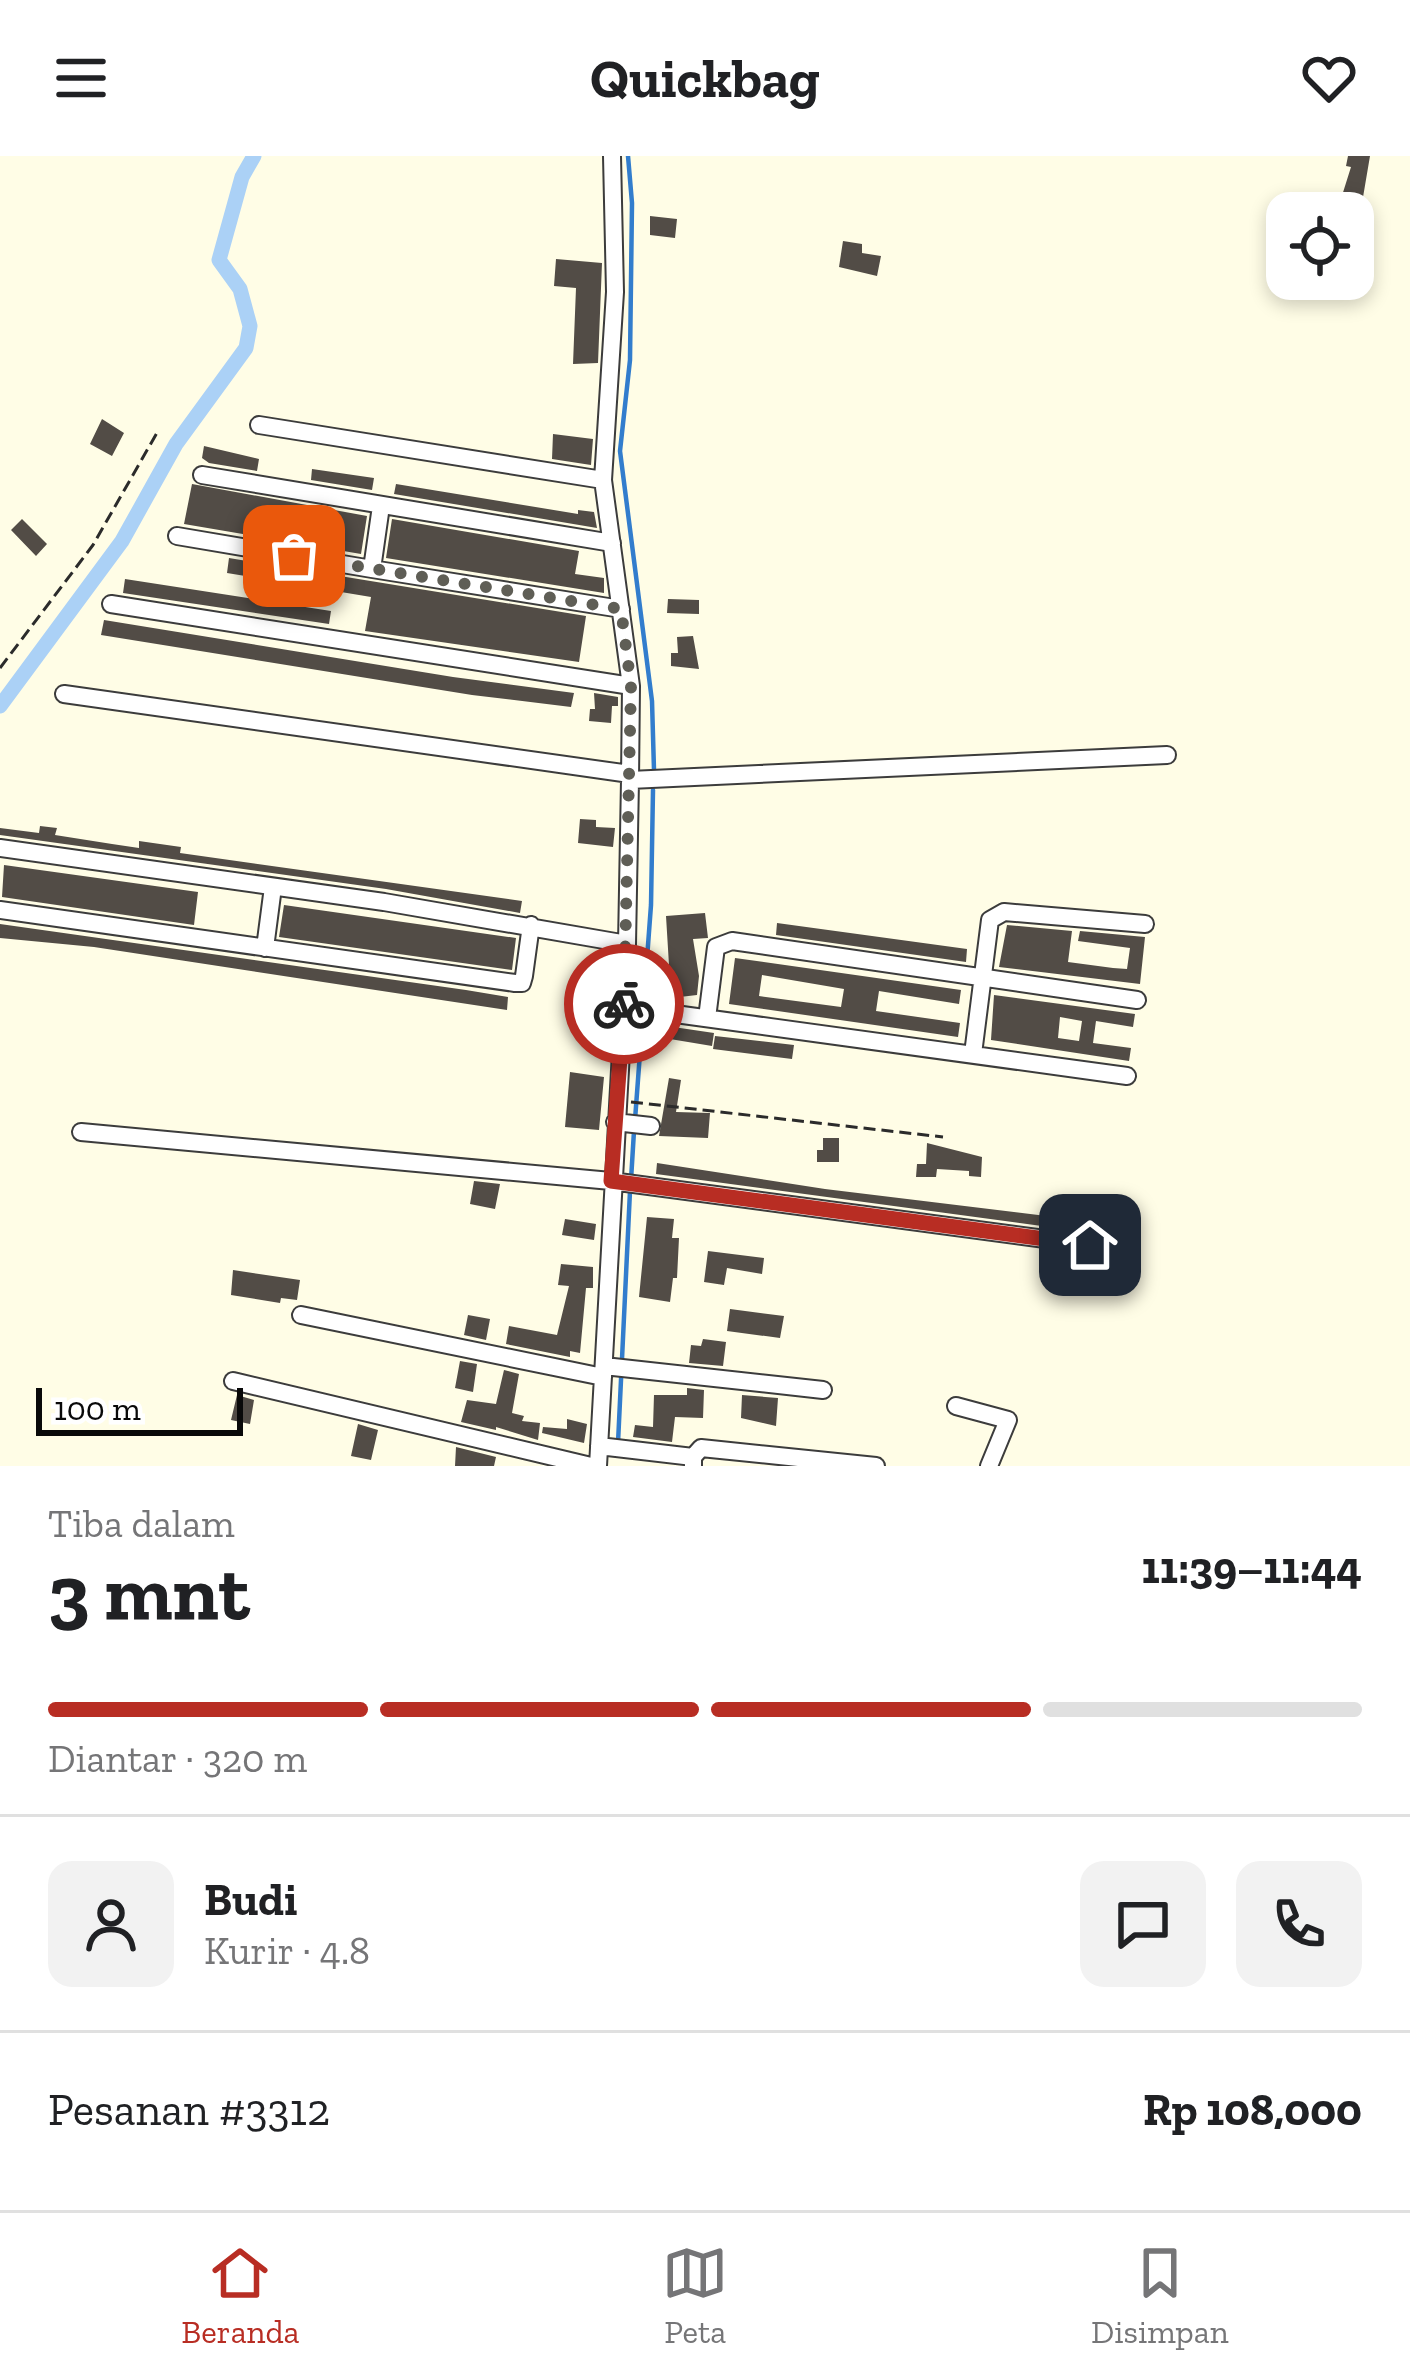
<!DOCTYPE html>
<html lang="id">
<meta charset="utf-8">
<style>
body{margin:0;font-family:"Zilla Slab",serif;background:#f2f2f2;color:#202124;height:100vh;display:flex;flex-direction:column;font-size:45px;white-space:nowrap}
*{box-sizing:border-box;margin:0}
p{font-size:39px;color:#757577}
.icon{flex:none;width:66px;height:66px;fill:none;stroke:currentColor;stroke-width:2;stroke-linecap:round;stroke-linejoin:round}
.map{position:relative;height:1310px;overflow:hidden}
.drawer{display:flex;flex-direction:column;background:#fff;flex:1}
.drawer>*{flex:none}
.controls{position:absolute;left:1266px;top:36px;display:grid;gap:24px}
.controls a{display:grid;place-items:center;width:108px;height:108px;border-radius:24px;background:#fff;box-shadow:0 6px 18px #0003;font-size:60px}
.scale{position:absolute;left:36px;bottom:30px;width:207px;box-sizing:border-box;padding-left:12px;border:6px solid #090909;border-top:0;font-size:33px;line-height:42px;white-space:nowrap;color:#090909;-webkit-text-stroke:9px #fff;paint-order:stroke}
.pin{position:absolute;display:grid;place-items:center;width:102px;height:102px;color:#fff;margin:-51px;border-radius:24px;box-shadow:0 6px 18px #0006}
.courier{position:absolute;display:grid;place-items:center;width:120px;height:120px;margin:-60px;border:9px solid #b82d23;border-radius:50%;background:#fff;color:#222;box-shadow:0 3px 15px #0007}
.summary em{font-style:normal;font-weight:800}
.summary div{display:flex;flex-direction:column-reverse}
.summary{display:flex;align-items:center;justify-content:space-between;height:204px;padding:0 48px}
h1{font-size:78px;font-weight:800;line-height:90px}
.bar{display:grid;grid-template-columns:repeat(4,1fr);gap:18px 12px;align-content:center;height:144px;padding:0 48px}
.bar i{height:15px;border-radius:9px;background:#e0e0e0}
.bar .selected{background:#b82d23}
.bar p{grid-column:span 4}
.line{display:flex;align-items:center;gap:30px;padding:0 48px;border-top:3px solid #e0e0e0}
.line div{flex:1}
.round{display:grid;place-items:center;flex:none;width:126px;height:126px;border-radius:24px;background:#f2f2f2}
header{display:flex;justify-content:space-between;align-items:center;height:156px;padding:0 48px;background:#fff;font-size:54px;font-weight:800}
.tabs{display:flex;justify-content:space-around;align-items:center;height:168px;border-top:3px solid #e0e0e0;background:#fff;font-size:33px;color:#757577}
.tabs a{display:grid;justify-items:center;gap:6px}
.tabs .selected{color:#b82d23}
.map>svg:first-child{display:block}
</style>
<header><svg class="icon" aria-label="menu" viewBox="0 0 24 24"><path d="M4 6h16M4 12h16M4 18h16"/></svg>Quickbag<svg class="icon" aria-label="heart" viewBox="0 0 24 24"><path d="M12 20l-8-8c-3-5 5-10 8-4 3-6 11-1 8 4z"/></svg></header>
<div class="map">
<svg width="1410" height="1310" viewBox="0 0 1410 1310">
<rect width="100%" height="100%" fill="#fffde6"/>
<g fill="none" stroke-linecap="round" stroke-linejoin="round">
<path stroke="#327dcd" stroke-width="4.5" d="M628 0 632 47 630 204 620 295 652 545 654 614
M635 964 651 749 653 634
M631 1024 634 975
M618 1287 630 1035"/>
<path stroke="#abd1f6" stroke-width="15" d="M0 550 122 385 176 288 246 192 250 170 240 133 219 104 242 21 254 0"/>
</g>
<path fill="#524c46" fill-rule="evenodd" d="M1348 0H1370L1361 53 1340 46 1351 11 1346 10Z
M650 60 677 63 675 82 650 79Z
M843 85 862 88V97L881 100 877 120 839 111Z
M556 103 602 107 598 207 573 208 576 132 554 130Z
M102 263 124 277 112 300 90 288Z
M553 278 593 283 591 309 552 303Z
M204 290 259 303 257 315 209 307 202 302Z
M312 313 374 322 372 334 311 324Z
M192 328 367 360 361 398 184 368Z
M396 328 578 358V354L594 356 597 372 394 338Z
M22 363 47 388 36 400 11 374Z
M392 363 579 395 575 418 604 422V437L386 402Z
M229 402 586 460 579 506 365 475 371 441 227 417Z
M125 423 331 455 329 468 123 437Z
M668 443 699 444V458L667 457Z
M104 464 453 521 574 537 571 551 472 539 101 479Z
M693 480 699 513 671 510V497H678L677 481Z
M594 537 618 541V550H612L611 567 589 565 590 553H595Z
M580 663 596 664V671L615 672 613 691 578 687Z
M40 670 57 672 55 679 112 688 139 692V685L181 691 180 697 522 745 520 757 386 733 0 679V672L39 677Z
M4 709 198 736 194 769 2 741Z
M284 749 516 782 512 814 279 781Z
M705 757 708 782 693 783 699 820 697 839 671 842 666 760Z
M777 767 967 793 966 806 776 779Z
M0 768 466 834 508 841 507 854 94 791 0 782Z
M1007 769 1072 775 1068 806 1113 812 1127 813 1130 792 1078 785 1080 775 1145 781 1140 828 999 811Z
M735 802 961 834 959 848 879 835 876 855 960 867 958 881 729 848ZM762 819 844 833 841 851 759 840Z
M994 839 1135 858 1133 871 1096 865 1093 887 1131 892 1129 905 991 884ZM1060 861 1082 865 1079 885 1058 882Z
M653 868 714 877 712 890 652 880Z
M715 880 794 889 792 903 713 893Z
M570 916 604 921 599 974 565 971Z
M669 922 681 924 676 956 710 957 708 982 659 980Z
M823 982H839V1006H817V994H823Z
M927 987 982 1001 981 1021 969 1020V1015L937 1013 936 1021H916L917 1008H926Z
M657 1007 825 1033 1087 1065 1086 1076 656 1018Z
M474 1025 500 1028 495 1053 470 1048Z
M647 1061 674 1063 672 1082H679L677 1122H673L670 1146 639 1141Z
M565 1063 596 1068 594 1084 562 1079Z
M708 1095 764 1102 762 1118 727 1112 724 1129 704 1126Z
M561 1108 593 1111V1132H586L580 1197 570 1195V1201L506 1188 509 1170 557 1179 569 1130 558 1129Z
M233 1114 300 1124 297 1144 281 1142 280 1147 231 1139Z
M730 1153 784 1160 780 1182 727 1175Z
M468 1159 490 1163 486 1184 464 1179Z
M703 1183 726 1186 723 1210 689 1207 691 1189 701 1190Z
M460 1205 477 1208 473 1236 455 1232Z
M504 1214 519 1218 512 1257 524 1260 522 1265 540 1267 538 1284 496 1271V1274L461 1266 467 1244 496 1248Z
M687 1232 704 1234 703 1262 675 1261 672 1286 633 1281 635 1269 653 1271 654 1239H687Z
M237 1239 254 1244 250 1268 231 1264Z
M742 1239 778 1242 776 1270 741 1262Z
M567 1263 587 1268 584 1287 542 1277 543 1271 567 1273Z
M358 1268 378 1274 371 1304 351 1300Z
M456 1291 496 1301 494 1310H455Z"/>
<g fill="none" stroke-linecap="round" stroke-linejoin="round">
<defs>
<path id="minor" d="M259 269 603 324
M202 319 612 387
M177 380 372 413 381 350
M372 413 621 453
M111 448 631 530
M64 538 630 618
M630 624 1167 599
M0 692 384 746 627 788
M0 754 515 827H522L524 820 531 769
M265 792 273 731
M624 851 1127 920
M707 862 716 791 732 785 1137 844
M973 898 990 764 1004 756 1145 768
M615 966 651 970
M81 976 611 1025 1090 1089
M301 1159 603 1221
M604 1210 823 1234
M233 1225 591 1310
M956 1250 1008 1264 989 1310
M599 1290 693 1301V1309
M693 1301 701 1292 876 1310
M598 1310 627 788 630 624 631 530 603 324 615 136 612 0"/>
</defs>
<use href="#minor" stroke="#3c3c3c" stroke-width="20"/>
<path stroke="#2b2b2b" stroke-width="3" stroke-dasharray="12 6" stroke-linecap="butt" d="M0 512 93 389 158 275
M631 946 943 981"/>
<use href="#minor" stroke="#fff" stroke-width="16"/>
</g>
<g fill="none" stroke-linecap="round" stroke-linejoin="round">
<path stroke="#5f5e56" stroke-width="12" stroke-dasharray="0 21.6" d="M294 400 621 453 631 530 624 848"/>
<path stroke="#b82d23" stroke-width="15" d="M624 848 611 1025 1090 1089"/>
</g>
</svg>
<div class="controls">
<a><svg class="icon" aria-label="locate" viewBox="0 0 24 24"><circle cx="12" cy="12" r="6"/><path d="M12 2v4M12 18v4M2 12h4M18 12h4"/></svg></a>
</div>
<div class="scale">100 m</div>
<div class="pin" style="left:294px;top:400px;background:#ea580c"><svg class="icon" aria-label="bag" viewBox="0 0 24 24"><path d="M5 8h14l-1 12H6zM9 8a3 3 0 0 1 6 0"/></svg></div>
<div class="pin" style="left:1090px;top:1089px;background:#1f2937"><svg class="icon" aria-label="home" viewBox="0 0 24 24"><path d="M3 11l9-7 9 7M6 9v11h12V9"/></svg></div>
<div class="courier" style="left:624px;top:848px"><svg class="icon" aria-label="bike" viewBox="0 0 24 24"><circle cx="6" cy="16" r="4"/><circle cx="18" cy="16" r="4"/><path d="M6 16l4-8h5l3 8M10 8l3 8H6M13 5h3"/></svg></div>
</div>
<section class="drawer">
<div class="summary"><div><h1>3 mnt</h1><p>Tiba dalam</p></div><em>11:39–11:44</em></div>
<div class="bar"><i class="selected"></i><i class="selected"></i><i class="selected"></i><i></i><p>Diantar · 320 m</p></div>
<div class="line" style="height:216px"><a class="round"><svg class="icon" aria-label="person" viewBox="0 0 24 24"><circle cx="12" cy="8" r="4"/><path d="M4 21q1-7 8-7t8 7"/></svg></a><div><b>Budi</b><p>Kurir · 4.8</p></div><a class="round"><svg class="icon" aria-label="chat" viewBox="0 0 24 24"><path d="M4 5h16v11H9l-5 4z"/></svg></a><a class="round"><svg class="icon" aria-label="phone" viewBox="0 0 24 24"><path d="M5 4h4l2 5-3 2q2 4 5 5l2-3 5 2v4C11 20 4 13 5 4z"/></svg></a></div>
<div class="line" style="height:156px"><div>Pesanan #3312</div><b>Rp 108,000</b></div>
</section>
<nav class="tabs">
<a class="selected"><svg class="icon" aria-label="home" viewBox="0 0 24 24"><path d="M3 11l9-7 9 7M6 9v11h12V9"/></svg>Beranda</a>
<a><svg class="icon" aria-label="map" viewBox="0 0 24 24"><path d="M3 6l6-2 6 2 6-2v14l-6 2-6-2-6 2zM9 4v14M15 6v14"/></svg>Peta</a>
<a><svg class="icon" aria-label="saved" viewBox="0 0 24 24"><path d="M7 4h10v16l-5-4-5 4z"/></svg>Disimpan</a>
</nav>
